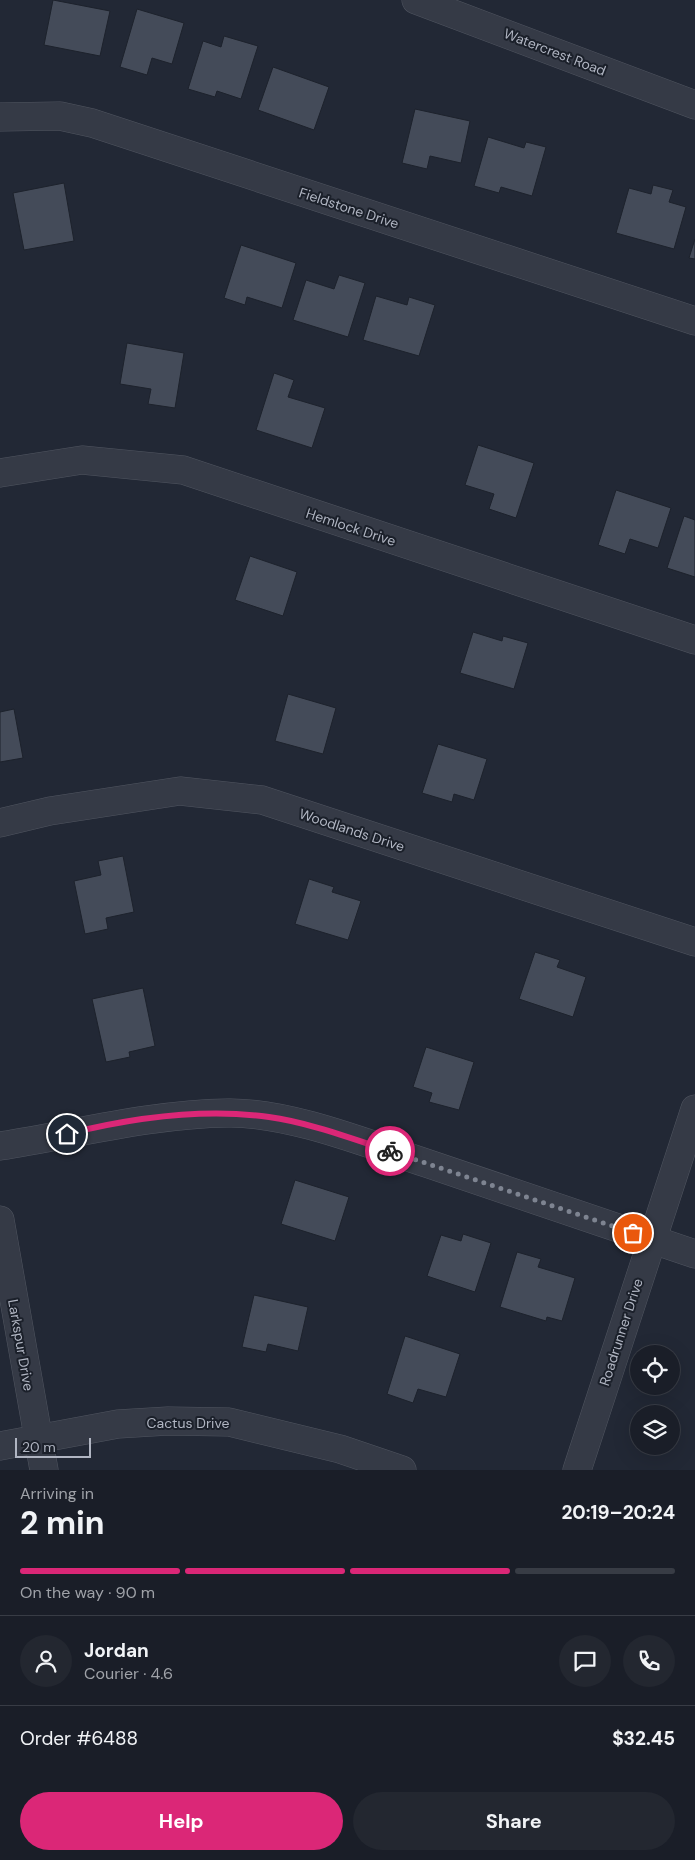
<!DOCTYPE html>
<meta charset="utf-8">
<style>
body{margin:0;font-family:"DM Sans",sans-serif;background:#232730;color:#f1f3f6;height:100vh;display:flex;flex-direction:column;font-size:19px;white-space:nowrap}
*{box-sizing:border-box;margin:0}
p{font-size:16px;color:#9fa2a8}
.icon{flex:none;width:28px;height:28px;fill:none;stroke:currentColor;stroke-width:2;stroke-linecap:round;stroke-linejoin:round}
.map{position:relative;height:1470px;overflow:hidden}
.sheet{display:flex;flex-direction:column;background:#1a1e28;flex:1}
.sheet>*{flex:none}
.buttons{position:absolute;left:630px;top:1345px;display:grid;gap:10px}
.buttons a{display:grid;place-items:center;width:50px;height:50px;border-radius:50%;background:#1a1e28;box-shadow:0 5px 20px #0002,0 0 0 1px #383c45;font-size:25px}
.scale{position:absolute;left:15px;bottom:12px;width:76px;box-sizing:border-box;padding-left:5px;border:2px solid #b0b5c2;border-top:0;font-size:14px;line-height:18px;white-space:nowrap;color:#b0b5c2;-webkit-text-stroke:4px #1b202a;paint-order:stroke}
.pin{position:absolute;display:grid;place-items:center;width:42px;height:42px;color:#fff;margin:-21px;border:2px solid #fff;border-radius:50%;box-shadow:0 1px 5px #0007}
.courier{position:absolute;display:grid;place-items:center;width:50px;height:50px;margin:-25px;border:4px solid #db2777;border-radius:50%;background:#fff;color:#222;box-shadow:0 1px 6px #0007}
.headline em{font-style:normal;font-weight:700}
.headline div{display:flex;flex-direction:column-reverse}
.headline{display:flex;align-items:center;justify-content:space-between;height:85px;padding:0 20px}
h1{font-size:32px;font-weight:700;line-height:38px}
.bar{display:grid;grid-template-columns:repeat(4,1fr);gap:8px 5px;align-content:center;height:60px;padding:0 20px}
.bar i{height:6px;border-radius:4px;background:#383c45}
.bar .on{background:#db2777}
.bar p{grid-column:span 4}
.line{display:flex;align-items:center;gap:12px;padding:0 20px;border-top:1px solid #383c45}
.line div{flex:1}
.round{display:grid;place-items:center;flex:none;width:52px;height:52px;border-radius:26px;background:#232730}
.action{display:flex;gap:10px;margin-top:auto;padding:10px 20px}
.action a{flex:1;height:58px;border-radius:30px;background:#db2777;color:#fff;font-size:20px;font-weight:700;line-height:58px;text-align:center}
.action a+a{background:#232730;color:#f1f3f6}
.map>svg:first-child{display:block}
</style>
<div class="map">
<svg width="695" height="1470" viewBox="0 0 695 1470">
<rect width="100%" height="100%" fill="#222835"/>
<path fill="#444b59" stroke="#1d222c" d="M53 0 110 11 100 56 44 45Z
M137 9 184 23 172 64 152 58 147 75 120 67Z
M224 36 258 46 241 99 217 91 215 97 188 89 203 41 221 47Z
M273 67 329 87 314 130 258 110Z
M415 109 470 121 461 163 430 156 427 169 402 163Z
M488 137 524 148 526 142 546 147 532 196 501 187 499 193 474 186Z
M64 183 74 241 24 250 13 193Z
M653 185 673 190 669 202 686 207 674 249 616 233 629 188 651 194Z
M695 239V259L689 258Z
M241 245 296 263 282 308 247 297 245 305 224 298Z
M339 275 365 283 348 337 293 320 306 280 334 289Z
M376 296 407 305 409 297 435 305 419 356 363 340Z
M127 343 184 353 175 408 148 404 151 389 120 384Z
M274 373 294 380 288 397 325 408 312 448 256 430Z
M478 445 534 463 516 518 489 509 494 494 465 485Z
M616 490 671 508 658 548 630 539 625 554 598 545Z
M684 516 695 520V577L667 568Z
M250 556 297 572 283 616 235 600Z
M473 632 502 641 503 636 528 643 514 689 460 673Z
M288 694 336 708 323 754 275 741Z
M14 709 23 758 0 762V712Z
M438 744 487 759 474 800 454 794 452 802 422 793Z
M123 856 134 912 106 918 108 929 85 934 74 881 101 875 98 861Z
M309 879 334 887 332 892 361 901 348 940 295 924Z
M535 952 560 960 557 967 586 977 573 1017 519 999Z
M143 988 155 1046 129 1052 130 1057 106 1062 92 999Z
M426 1047 474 1062 459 1110 429 1102 432 1093 413 1087Z
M295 1180 349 1197 335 1241 281 1224Z
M463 1234 491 1243 475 1292 427 1276 441 1235 461 1241Z
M517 1252 541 1259 538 1267 575 1278 562 1321 547 1317 546 1321 500 1307Z
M254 1295 308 1307 298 1351 268 1344 266 1352 242 1347Z
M405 1336 460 1354 446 1397 418 1389 413 1403 387 1394Z"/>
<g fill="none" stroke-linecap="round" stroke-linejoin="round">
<defs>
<path id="minor" d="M416 0 695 105
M0 117 60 116 92 123 695 321
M0 473 82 460 183 470 695 640
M0 823 50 811 180 791 262 800 695 942
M0 1146C76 1134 151 1114 228 1113 289 1112 368 1144 426 1163 515 1194 605 1224 695 1254
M0 1220 44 1470
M0 1446 118 1424 168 1421 229 1422 340 1449 402 1470
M577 1470 695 1109"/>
</defs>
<use href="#minor" stroke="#505560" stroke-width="29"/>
<use href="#minor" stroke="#353a46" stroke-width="28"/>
</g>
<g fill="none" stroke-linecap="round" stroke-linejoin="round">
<path stroke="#7e8491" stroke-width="5" stroke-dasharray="0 9" d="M390 1151 633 1233"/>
<path stroke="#db2777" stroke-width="6" d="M67 1134C131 1118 203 1108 269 1117 307 1122 353 1139 390 1151"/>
</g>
<g text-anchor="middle" stroke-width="4" stroke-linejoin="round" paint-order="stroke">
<g font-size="14" fill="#b0b5c2" stroke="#1b202a">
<text transform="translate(555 52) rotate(21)" y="5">Watercrest Road</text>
<text transform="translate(349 208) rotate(18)" y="5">Fieldstone Drive</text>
<text transform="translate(351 527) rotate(18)" y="5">Hemlock Drive</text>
<text transform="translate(352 830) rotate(18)" y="5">Woodlands Drive</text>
<text transform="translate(621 1332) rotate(-72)" y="5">Roadrunner Drive</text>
<text transform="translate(21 1345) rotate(80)" y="5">Larkspur Drive</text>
<text x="188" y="1428">Cactus Drive</text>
</g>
</g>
</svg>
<div class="buttons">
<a><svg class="icon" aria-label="locate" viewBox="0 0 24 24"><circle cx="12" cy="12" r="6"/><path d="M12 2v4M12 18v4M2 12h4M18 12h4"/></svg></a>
<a><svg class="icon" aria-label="layers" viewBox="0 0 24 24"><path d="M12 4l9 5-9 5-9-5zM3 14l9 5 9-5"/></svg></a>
</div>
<div class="scale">20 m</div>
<div class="pin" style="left:633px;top:1233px;background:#ea580c"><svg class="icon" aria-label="bag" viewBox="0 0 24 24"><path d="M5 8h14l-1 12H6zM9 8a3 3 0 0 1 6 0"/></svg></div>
<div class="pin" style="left:67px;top:1134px;background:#1f2937"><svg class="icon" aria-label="home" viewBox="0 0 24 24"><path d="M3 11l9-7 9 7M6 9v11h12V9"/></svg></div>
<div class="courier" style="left:390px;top:1151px"><svg class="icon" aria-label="bike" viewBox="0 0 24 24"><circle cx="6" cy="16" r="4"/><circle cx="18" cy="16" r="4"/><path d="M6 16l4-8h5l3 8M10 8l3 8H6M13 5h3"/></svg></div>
</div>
<section class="sheet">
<div class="headline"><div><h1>2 min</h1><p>Arriving in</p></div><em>20:19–20:24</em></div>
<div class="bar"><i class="on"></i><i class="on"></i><i class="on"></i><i></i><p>On the way · 90 m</p></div>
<div class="line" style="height:90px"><a class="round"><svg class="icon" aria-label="person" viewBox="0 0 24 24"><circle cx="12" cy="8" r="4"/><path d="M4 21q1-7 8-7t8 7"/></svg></a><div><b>Jordan</b><p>Courier · 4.6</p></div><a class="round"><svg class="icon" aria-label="chat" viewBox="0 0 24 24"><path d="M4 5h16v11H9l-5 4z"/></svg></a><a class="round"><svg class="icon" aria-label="phone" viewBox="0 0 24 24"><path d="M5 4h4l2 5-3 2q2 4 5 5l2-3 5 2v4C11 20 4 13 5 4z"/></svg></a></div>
<div class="line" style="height:65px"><div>Order #6488</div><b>$32.45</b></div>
<div class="action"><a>Help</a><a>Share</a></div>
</section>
